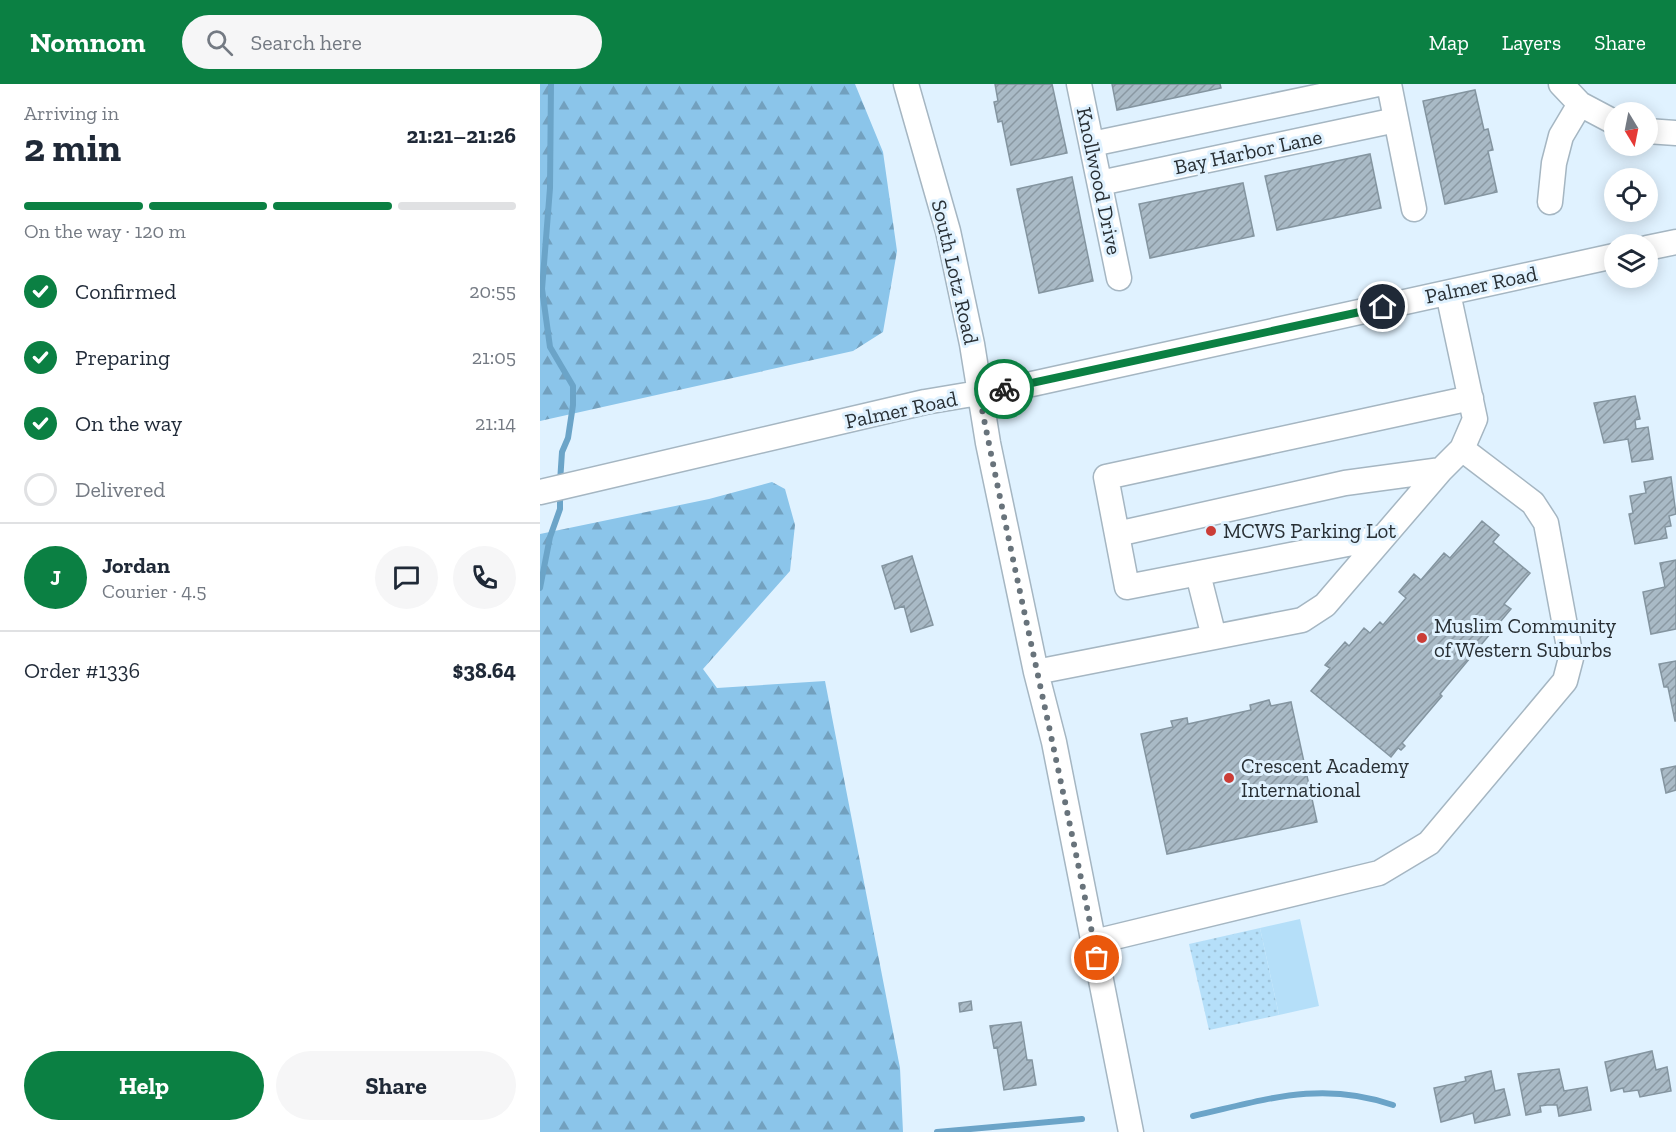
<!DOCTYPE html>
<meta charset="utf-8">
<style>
body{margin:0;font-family:"Zilla Slab",serif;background:#f6f6f7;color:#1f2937;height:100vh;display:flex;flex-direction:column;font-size:22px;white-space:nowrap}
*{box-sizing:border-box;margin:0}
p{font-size:20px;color:#747a83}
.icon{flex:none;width:33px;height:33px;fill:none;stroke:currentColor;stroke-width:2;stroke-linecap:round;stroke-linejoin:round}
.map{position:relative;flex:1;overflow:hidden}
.drawer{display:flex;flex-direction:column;background:#fff;width:540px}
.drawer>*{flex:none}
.needle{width:39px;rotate:170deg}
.buttons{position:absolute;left:1064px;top:18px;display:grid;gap:12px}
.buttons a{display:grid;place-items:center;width:54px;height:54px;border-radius:50%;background:#fff;box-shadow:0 3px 15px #0003;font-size:30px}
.pin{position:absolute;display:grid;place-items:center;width:51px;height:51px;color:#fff;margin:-26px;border:3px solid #fff;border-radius:50%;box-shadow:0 2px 6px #0007}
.courier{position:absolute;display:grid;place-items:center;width:60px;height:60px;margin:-30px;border:4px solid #0b8043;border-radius:50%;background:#fff;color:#222;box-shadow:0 2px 8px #0007}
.summary em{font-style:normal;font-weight:700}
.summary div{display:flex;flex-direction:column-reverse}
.summary{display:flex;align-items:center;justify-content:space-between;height:102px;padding:0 24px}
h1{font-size:39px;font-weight:700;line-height:45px}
.bar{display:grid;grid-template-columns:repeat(4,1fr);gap:9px 6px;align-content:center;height:72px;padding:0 24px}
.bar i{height:8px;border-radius:4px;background:#e0e1e3}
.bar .active{background:#0b8043}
.bar p{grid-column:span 4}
.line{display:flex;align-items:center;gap:15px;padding:0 24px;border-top:2px solid #e0e1e3}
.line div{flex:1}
.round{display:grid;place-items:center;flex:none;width:63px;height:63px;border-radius:32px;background:#f6f6f7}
ol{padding:0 24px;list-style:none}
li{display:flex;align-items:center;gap:18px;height:66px}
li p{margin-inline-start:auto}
li .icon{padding:6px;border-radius:50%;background:#0b8043;color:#fff;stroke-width:4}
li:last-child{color:#747a83}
li i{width:33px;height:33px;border:3px solid #e0e1e3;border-radius:50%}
.action{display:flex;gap:12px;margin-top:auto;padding:12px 24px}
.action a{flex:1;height:69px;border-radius:36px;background:#0b8043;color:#fff;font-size:24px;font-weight:700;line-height:69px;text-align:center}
.action a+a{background:#f6f6f7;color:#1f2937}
header{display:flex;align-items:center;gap:36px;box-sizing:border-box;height:84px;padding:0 30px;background:#0b8043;color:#fff}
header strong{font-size:28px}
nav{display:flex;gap:33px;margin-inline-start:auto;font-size:21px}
.search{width:420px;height:54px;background:#f6f6f7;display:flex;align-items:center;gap:15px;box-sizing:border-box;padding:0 21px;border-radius:33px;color:#747a83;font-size:22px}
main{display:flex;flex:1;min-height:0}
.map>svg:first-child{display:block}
</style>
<header>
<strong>Nomnom</strong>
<div class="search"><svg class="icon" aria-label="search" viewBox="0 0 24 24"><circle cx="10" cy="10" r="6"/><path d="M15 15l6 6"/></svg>Search here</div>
<nav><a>Map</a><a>Layers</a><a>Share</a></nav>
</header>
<main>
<section class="drawer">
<div class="summary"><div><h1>2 min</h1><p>Arriving in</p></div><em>21:21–21:26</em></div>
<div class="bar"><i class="active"></i><i class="active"></i><i class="active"></i><i></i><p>On the way · 120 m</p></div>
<ol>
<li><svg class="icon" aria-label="check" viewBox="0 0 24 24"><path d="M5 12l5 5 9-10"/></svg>Confirmed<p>20:55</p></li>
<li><svg class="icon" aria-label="check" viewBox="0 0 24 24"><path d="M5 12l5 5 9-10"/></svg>Preparing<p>21:05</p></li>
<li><svg class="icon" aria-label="check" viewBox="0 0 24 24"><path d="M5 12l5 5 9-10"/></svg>On the way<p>21:14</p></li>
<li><i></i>Delivered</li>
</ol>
<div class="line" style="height:108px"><b class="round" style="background:#0b8043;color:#fff">J</b><div><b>Jordan</b><p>Courier · 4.5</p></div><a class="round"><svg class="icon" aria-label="chat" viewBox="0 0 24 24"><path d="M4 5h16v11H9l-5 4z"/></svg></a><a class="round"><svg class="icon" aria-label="phone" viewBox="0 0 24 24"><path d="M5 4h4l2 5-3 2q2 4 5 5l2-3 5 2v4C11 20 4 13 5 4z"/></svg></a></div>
<div class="line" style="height:78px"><div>Order #1336</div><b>$38.64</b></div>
<div class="action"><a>Help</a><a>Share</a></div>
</section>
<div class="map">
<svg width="1136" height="1048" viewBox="0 0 1136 1048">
<defs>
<pattern id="grass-dots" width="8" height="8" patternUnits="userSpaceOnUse" patternTransform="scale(1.5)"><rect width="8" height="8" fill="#b5dff9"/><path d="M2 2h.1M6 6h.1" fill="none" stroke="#9cc0d6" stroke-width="1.8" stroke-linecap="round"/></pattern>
<pattern id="forest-firs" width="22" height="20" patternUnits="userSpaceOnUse" patternTransform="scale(1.5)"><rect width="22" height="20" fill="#8bc5ea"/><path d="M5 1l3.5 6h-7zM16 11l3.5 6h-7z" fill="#72a0be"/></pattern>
<pattern id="building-hatch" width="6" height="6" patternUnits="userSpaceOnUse" patternTransform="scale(1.5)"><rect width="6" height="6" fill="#a9bac6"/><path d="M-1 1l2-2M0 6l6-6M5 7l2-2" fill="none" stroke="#8a98a2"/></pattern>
</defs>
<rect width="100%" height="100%" fill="#e0f2ff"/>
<path fill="url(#grass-dots)" d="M720 844 739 931 669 946 649 860Z"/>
<path fill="url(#forest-firs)" d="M0 0H315L343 68 357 167 343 248 313 267 0 337Z
M232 398 245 405 255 441 250 487 163 585 177 604 285 597 360 984 363 1048H0V450L169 415Z"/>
<path fill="#b5dff9" d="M760 835 779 922 739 931 720 844Z"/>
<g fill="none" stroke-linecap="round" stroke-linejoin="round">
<path stroke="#6ba4c8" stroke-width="6" d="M11 0 10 104 2 205 10 263 33 302V321L28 354 22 368 20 398
M0 504 10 453 20 425V408
M653 1032C725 1016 780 996 853 1021
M397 1048 542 1035"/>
</g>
<path fill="url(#building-hatch)" stroke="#8495a0" stroke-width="1.5" d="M455 0H512L527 69 471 81 462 37 458 38 454 18 458 17Z
M572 0H680L681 4 577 26Z
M935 6 944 46 948 45 953 66 948 67 957 108 905 120 883 17Z
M830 70 841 124 737 146 725 92Z
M532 93 553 197 499 209 477 105Z
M703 99 714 152 610 174 599 120Z
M1095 312 1100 335 1095 336 1096 345 1108 343 1113 375 1092 378 1088 355 1064 359 1054 319Z
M1131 393 1136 430 1129 432 1131 442 1125 443 1127 454 1095 460 1089 430 1093 429 1090 412 1106 409 1104 398Z
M942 437 959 451 953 458 990 489 964 520 971 525 900 610 902 612 862 659 865 662 861 666 858 664 851 673 771 607 790 584 785 581 805 558 809 562 824 544 830 549 840 538 843 541 866 514 859 508 874 490 881 496 904 469 910 474Z
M372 472 393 541 371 548 364 522 355 525 342 482Z
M1136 476V545L1111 550 1103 508 1125 503 1120 479Z
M1136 577V637H1135L1128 603H1124L1119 580Z
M729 616 731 622 751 618 777 738 627 770 601 650 633 643 631 637 647 634 648 640 711 626 710 621Z
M1136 682V706L1126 709 1121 685Z
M431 917 432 926 420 928 419 919Z
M481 938 487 976H492L496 1001 464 1006 457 963 454 964 450 942Z
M1112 967 1116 986 1127 983 1131 1007 1100 1013 1098 1006 1084 1008 1083 1004 1071 1007 1065 978Z
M1019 985 1024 1007 1047 1003 1051 1026 1019 1032 1017 1021H1007L1000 1022 1001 1028 986 1031 978 990Z
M951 987 955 1007 964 1005 970 1031 935 1039 933 1029 901 1038 894 1004 926 997 925 993Z"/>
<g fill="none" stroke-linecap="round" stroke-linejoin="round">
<defs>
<path id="minor" d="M366 0 408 147 432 260 448 359 496 588 514 658 591 1048
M539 0 579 194
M849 0 874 125
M1021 0 1040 20 1074 38
M1107 47 1136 49
M552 60 838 0
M560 99 856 36
M1010 118 1014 79 1021 52 1040 20
M1107 164 1136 158
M0 408 385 318 492 300 1074 172
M577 450 805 399 901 386
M843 453 587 503 566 393 931 314
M658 490 674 553
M496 588 762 536 785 521 901 386 922 365 935 335 908 209
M554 858 839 789 889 759 1025 597 1031 574 1006 439 993 419 922 365"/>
</defs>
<use href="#minor" stroke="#a5b6c2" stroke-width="27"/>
<use href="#minor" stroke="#fff" stroke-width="24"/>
</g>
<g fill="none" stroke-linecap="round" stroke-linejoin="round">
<path stroke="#68737b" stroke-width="6" stroke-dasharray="0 10.8" d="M464 305 439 310C476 498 520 685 557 874"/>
<path stroke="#0b8043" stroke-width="8" d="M464 305 843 223"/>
</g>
<g fill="#cb3d37" stroke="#e0f2ff" stroke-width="2">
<circle cx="671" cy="447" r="6"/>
<circle cx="882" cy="554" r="6"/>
<circle cx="689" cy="694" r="6"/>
</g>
<g text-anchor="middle" stroke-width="6" stroke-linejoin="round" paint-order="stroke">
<g font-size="21" fill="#282f34" stroke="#e0f2ff">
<text transform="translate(708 68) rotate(-12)" y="7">Bay Harbor Lane</text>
<text transform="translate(559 97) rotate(78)" y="7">Knollwood Drive</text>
<text transform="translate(415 188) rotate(77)" y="7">South Lotz Road</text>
<text transform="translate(941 201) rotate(-12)" y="7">Palmer Road</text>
<text transform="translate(361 326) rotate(-12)" y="7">Palmer Road</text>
</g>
<g font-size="21" fill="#282f34" stroke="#e0f2ff" text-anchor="start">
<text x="683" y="454">MCWS Parking Lot</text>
<text x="894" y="549">Muslim Community<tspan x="894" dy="24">of Western Suburbs</tspan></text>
<text x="701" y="689">Crescent Academy<tspan x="701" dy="24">International</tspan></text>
</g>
</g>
</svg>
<div class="buttons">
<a><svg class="needle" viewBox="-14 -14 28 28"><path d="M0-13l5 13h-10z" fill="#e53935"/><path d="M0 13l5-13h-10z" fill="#747a83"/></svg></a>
<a><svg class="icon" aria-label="locate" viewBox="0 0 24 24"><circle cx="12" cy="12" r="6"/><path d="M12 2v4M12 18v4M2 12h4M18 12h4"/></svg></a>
<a><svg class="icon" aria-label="layers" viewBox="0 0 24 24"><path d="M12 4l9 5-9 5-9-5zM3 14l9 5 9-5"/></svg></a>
</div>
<div class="pin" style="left:557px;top:874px;background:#ea580c"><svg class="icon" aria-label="bag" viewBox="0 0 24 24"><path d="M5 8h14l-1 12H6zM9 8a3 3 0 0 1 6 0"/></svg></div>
<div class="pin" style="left:843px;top:223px;background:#1f2937"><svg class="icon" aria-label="home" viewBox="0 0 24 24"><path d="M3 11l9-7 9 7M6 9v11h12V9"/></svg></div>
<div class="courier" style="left:464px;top:305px"><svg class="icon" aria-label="bike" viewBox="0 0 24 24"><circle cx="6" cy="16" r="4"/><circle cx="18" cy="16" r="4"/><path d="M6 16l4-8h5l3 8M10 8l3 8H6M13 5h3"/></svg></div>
</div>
</main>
